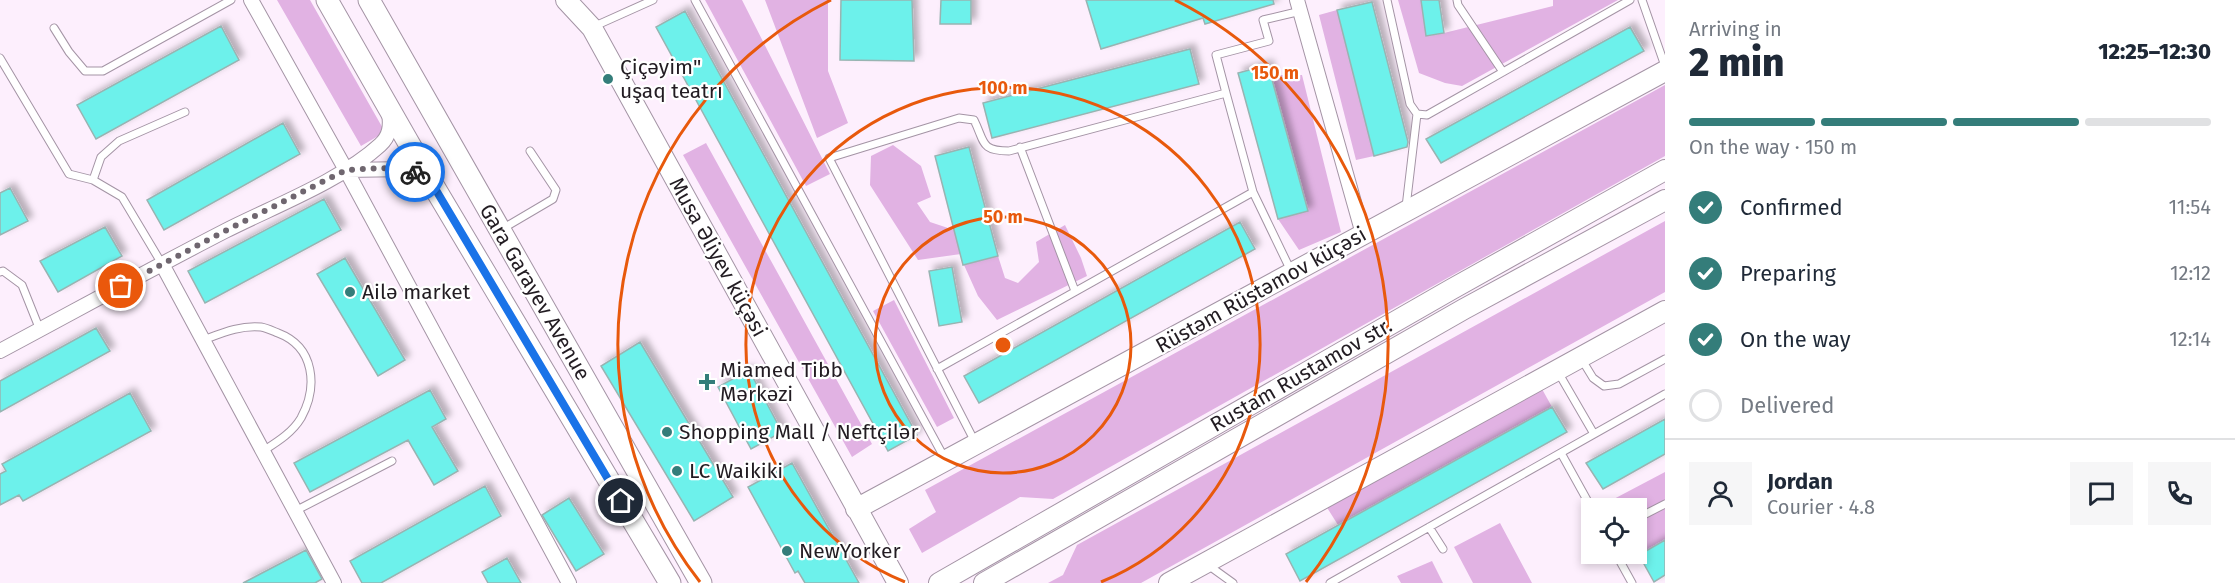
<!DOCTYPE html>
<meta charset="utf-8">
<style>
body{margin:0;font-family:"Fira Sans",sans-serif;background:#f6f6f7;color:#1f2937;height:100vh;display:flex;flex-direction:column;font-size:22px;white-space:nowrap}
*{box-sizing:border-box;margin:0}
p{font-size:20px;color:#747a83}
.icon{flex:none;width:33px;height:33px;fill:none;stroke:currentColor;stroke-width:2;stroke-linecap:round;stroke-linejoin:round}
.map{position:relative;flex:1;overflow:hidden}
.drawer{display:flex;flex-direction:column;background:#fff;width:570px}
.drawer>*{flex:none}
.tools{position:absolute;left:1581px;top:498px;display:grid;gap:12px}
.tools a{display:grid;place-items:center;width:66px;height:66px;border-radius:0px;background:#fff;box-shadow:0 3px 9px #0003;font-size:30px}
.pin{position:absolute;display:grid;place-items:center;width:51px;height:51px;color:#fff;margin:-26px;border:3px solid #fff;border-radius:50%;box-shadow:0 2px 6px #0007}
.courier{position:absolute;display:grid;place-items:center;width:60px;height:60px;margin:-30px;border:4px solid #1a73e8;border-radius:50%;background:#fff;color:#222;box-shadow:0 2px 8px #0007}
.summary em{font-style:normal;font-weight:800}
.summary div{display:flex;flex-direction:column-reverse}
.summary{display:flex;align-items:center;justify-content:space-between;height:102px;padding:0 24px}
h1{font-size:39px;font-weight:800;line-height:45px}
.bar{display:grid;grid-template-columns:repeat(4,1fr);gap:9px 6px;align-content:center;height:72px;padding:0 24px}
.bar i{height:8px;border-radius:4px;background:#e0e1e3}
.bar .selected{background:#347d7a}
.bar p{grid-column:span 4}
.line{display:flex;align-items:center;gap:15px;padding:0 24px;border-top:2px solid #e0e1e3}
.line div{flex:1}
.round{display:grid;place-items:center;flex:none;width:63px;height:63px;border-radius:0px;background:#f6f6f7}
ol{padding:0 24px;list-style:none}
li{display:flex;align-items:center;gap:18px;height:66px}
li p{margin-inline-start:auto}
li .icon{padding:6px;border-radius:50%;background:#347d7a;color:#fff;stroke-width:4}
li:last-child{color:#747a83}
li i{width:33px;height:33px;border:3px solid #e0e1e3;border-radius:50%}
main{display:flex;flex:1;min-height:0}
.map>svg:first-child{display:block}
</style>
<main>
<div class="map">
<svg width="1665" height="583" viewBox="0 0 1665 583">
<defs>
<filter id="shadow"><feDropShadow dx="5" dy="-5" stdDeviation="3" flood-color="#0004"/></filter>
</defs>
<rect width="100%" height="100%" fill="#fdeffd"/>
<path fill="#e1b2e3" d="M277 0H310L385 132 361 146Z
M705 0H742L830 174 806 186Z
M765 0H828V71L848 123 817 138Z
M1398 0H1421L1427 36 1444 33 1553 6V0H1618L1462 86 1445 83 1419 73Z
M1337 10 1374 156 1356 160 1319 15Z
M1271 75H1302L1341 232 1299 250 1278 219 1307 211Z
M1665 85V156L1053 499 1020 497 922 553 909 529 936 512 925 490Z
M706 143 872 444 852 457 683 155Z
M893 145 921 166 931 197 917 203 930 222 954 230 961 254 918 260 870 185 871 156Z
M1665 221V292L1141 583H1048L1063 575 1077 545Z
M1065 225 1081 258 1087 276 997 320 978 296 964 265 998 256 1005 278 1018 283 1039 262 1036 242Z
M894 300 954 418 937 427 873 311Z
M1542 389 1552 407 1338 525 1326 506Z
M1665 472V540L1639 555 1636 551V508H1614L1610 501Z
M1500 523 1532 583H1473L1454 547Z
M1432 561 1443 583H1401L1397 576Z"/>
<path fill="#6df1eb" stroke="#98b4b2" stroke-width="1.5" filter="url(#shadow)" d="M841 0H912L914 61 840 60Z
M941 0H971V24H940Z
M1086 0H1273L1274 4 1205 24 1203 18 1101 49Z
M1421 0H1439L1444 33 1426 36Z
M1372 2 1408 142 1407 147 1374 156 1337 10Z
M685 11 917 435 888 451 656 27Z
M221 26 239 60 96 139 77 105Z
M1630 27 1644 51 1441 163 1426 139Z
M1190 49 1199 84 992 138 983 103Z
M1268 65 1308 211 1278 219 1238 73Z
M283 123 300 154 164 230 147 200Z
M969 147 998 256 963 265 935 156Z
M10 188 28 221 0 235V193Z
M324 199 341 230 205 303 188 271Z
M1240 222 1255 249 979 403 964 376Z
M105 227 122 256 58 292 40 261Z
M345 258 405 360 378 376 317 274Z
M952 267 962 322 939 326 929 271Z
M96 328 110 351 0 412V381Z
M640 342 733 497 694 521 601 366Z
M749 370 782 432 751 449 718 387Z
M430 390 446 419 432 427 458 471 434 485 408 440 310 492 294 463Z
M130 393 151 431 23 501 19 495 0 505V474L6 471 2 464Z
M1552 407 1567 432 1300 581 1286 554Z
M1665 419V454L1603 489 1586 463Z
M792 463 844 556 859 583H805L798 571 795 573 748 487Z
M485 486 501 516 381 583H362L350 561Z
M569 498 604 554 576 571 542 515Z
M1665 540V575L1654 582 1639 555Z
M306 550 322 579 315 583H243Z
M507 558 521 583H488L482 572Z"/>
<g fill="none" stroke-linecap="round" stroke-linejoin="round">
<defs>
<path id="lane" d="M695 0 945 459
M1387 0 1410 104 1417 114 1427 115 1630 0
M1457 0 1458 5 1503 72
M1642 0 1665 66
M595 26 653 0
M54 28 69 52 85 71H103L231 0
M0 58 69 174 93 180 122 197 162 264
M1226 93 1216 55 1269 41 1263 20 1301 11
M1020 147 1075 291
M93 180 101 157 119 141 185 112
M1406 207 1417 114
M502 229 553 199 556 190 530 151
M0 272 3 271 22 285 40 330
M203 340C222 333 240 325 261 327 267 328 273 331 278 333 315 347 318 387 301 418 292 433 277 442 263 451
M1582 360 1593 378 1604 386 1619 384 1665 359
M937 369 1253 192
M1558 372 1594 434
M975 442 829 158 959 118 974 120C985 142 980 151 1009 151L1226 93 1253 192 1291 271
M1561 453 1592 509
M295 511 392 461
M1636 519 1665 504
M1429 527 1443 549
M1616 554 1632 583
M1208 565 1233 583
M1330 583 1665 394"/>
<path id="street" d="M251 0 346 170 569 583
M1297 0 1363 234
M346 170 408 169 427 175
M162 264 334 583
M0 351C75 311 149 270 225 231 272 207 341 181 380 145 390 136 391 126 389 112"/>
<path id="secondary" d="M566 0 592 28 898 583
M856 509 1665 71
M939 583 1452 289 1665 170
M984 583 1464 309 1665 200
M1169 583 1665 311"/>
<path id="primary" d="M327 0 427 175 670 583
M369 0 701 583"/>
</defs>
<use href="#lane" stroke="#a494a5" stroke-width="9"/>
<use href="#street" stroke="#a494a5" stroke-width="16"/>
<use href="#secondary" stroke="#a494a5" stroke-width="22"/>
<use href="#primary" stroke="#a494a5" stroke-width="23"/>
<use href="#lane" stroke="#fff" stroke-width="7"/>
<use href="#street" stroke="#fff" stroke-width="14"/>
<use href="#secondary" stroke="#fff" stroke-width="20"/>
<use href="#primary" stroke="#fff" stroke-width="21"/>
</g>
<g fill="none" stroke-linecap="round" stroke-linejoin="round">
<path stroke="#6f666f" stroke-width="6" stroke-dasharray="0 10.8" d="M121 286 225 231 346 170 383 168 415 172"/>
<path stroke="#1a73e8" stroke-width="8" d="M415 172 427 175 621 501"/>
</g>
<g fill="none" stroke="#e8590c" stroke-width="3">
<circle cx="1003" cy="345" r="128"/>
<path d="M905 582A257 257 0 1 1 1101 582"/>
<path d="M700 582A385 385 0 0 1 831 0M1175 0A385 385 0 0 1 1306 582"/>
</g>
<g fill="#347d7a" stroke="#fff" stroke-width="2">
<circle cx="608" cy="79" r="6"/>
<circle cx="350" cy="292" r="6"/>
<path d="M704 373h6v6h6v6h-6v6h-6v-6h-6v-6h6z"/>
<circle cx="667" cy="432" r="6"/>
<circle cx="677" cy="471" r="6"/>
<circle cx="787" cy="551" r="6"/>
</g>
<g text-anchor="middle" stroke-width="4.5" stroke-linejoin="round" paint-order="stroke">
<g font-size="21" fill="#221c22" stroke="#fff" text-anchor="start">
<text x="620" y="74">Çiçəyim"<tspan x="620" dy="24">uşaq teatrı</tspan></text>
<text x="362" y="299">Ailə market</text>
<text x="720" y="377">Miamed Tibb<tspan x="720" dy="24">Mərkəzi</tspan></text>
<text x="679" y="439">Shopping Mall / Neftçilәr</text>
<text x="689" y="478">LC Waikiki</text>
<text x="799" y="558">NewYorker</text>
</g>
<g font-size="21" fill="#221c22" stroke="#fff">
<text transform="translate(718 257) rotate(61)" y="7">Musa Əliyev küçəsi</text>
<text transform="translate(1261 290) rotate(-29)" y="7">Rüstəm Rüstəmov küçəsi</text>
<text transform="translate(535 292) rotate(60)" y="7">Gara Garayev Avenue</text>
<text transform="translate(1301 375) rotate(-30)" y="7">Rustam Rustamov str.</text>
</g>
</g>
<circle cx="1003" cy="345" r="9" fill="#e8590c" stroke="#fff" stroke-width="3"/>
<g font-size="18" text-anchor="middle" font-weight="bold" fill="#e8590c" stroke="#fff" stroke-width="4.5" stroke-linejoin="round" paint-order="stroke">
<text x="1275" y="79">150 m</text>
<text x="1003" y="94">100 m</text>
<text x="1003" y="223">50 m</text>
</g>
</svg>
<div class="tools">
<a><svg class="icon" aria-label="locate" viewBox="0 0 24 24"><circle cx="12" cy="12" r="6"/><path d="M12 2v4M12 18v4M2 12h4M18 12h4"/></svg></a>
</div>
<div class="pin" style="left:121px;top:286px;background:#ea580c"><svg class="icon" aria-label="bag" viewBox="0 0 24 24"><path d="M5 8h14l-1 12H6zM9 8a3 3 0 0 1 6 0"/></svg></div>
<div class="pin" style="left:621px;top:501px;background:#1f2937"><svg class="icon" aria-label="home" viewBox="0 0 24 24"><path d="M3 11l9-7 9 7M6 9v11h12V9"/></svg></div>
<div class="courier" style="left:415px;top:172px"><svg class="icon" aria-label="bike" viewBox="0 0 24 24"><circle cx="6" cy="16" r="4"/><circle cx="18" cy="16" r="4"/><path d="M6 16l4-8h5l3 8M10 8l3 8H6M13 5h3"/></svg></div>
</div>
<section class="drawer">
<div class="summary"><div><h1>2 min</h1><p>Arriving in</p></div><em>12:25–12:30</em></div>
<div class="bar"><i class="selected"></i><i class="selected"></i><i class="selected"></i><i></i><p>On the way · 150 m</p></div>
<ol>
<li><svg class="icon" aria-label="check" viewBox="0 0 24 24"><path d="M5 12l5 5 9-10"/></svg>Confirmed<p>11:54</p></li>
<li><svg class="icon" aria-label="check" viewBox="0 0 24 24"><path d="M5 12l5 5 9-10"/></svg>Preparing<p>12:12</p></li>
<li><svg class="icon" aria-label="check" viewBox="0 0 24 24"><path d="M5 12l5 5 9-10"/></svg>On the way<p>12:14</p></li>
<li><i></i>Delivered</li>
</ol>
<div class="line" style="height:108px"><a class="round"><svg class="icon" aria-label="person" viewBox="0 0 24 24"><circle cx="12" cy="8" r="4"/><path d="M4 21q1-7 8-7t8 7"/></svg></a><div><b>Jordan</b><p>Courier · 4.8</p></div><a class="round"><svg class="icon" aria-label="chat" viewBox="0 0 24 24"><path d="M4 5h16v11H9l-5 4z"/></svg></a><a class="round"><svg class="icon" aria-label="phone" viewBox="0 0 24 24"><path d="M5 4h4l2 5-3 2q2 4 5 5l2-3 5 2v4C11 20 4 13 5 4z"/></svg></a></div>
</section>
</main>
